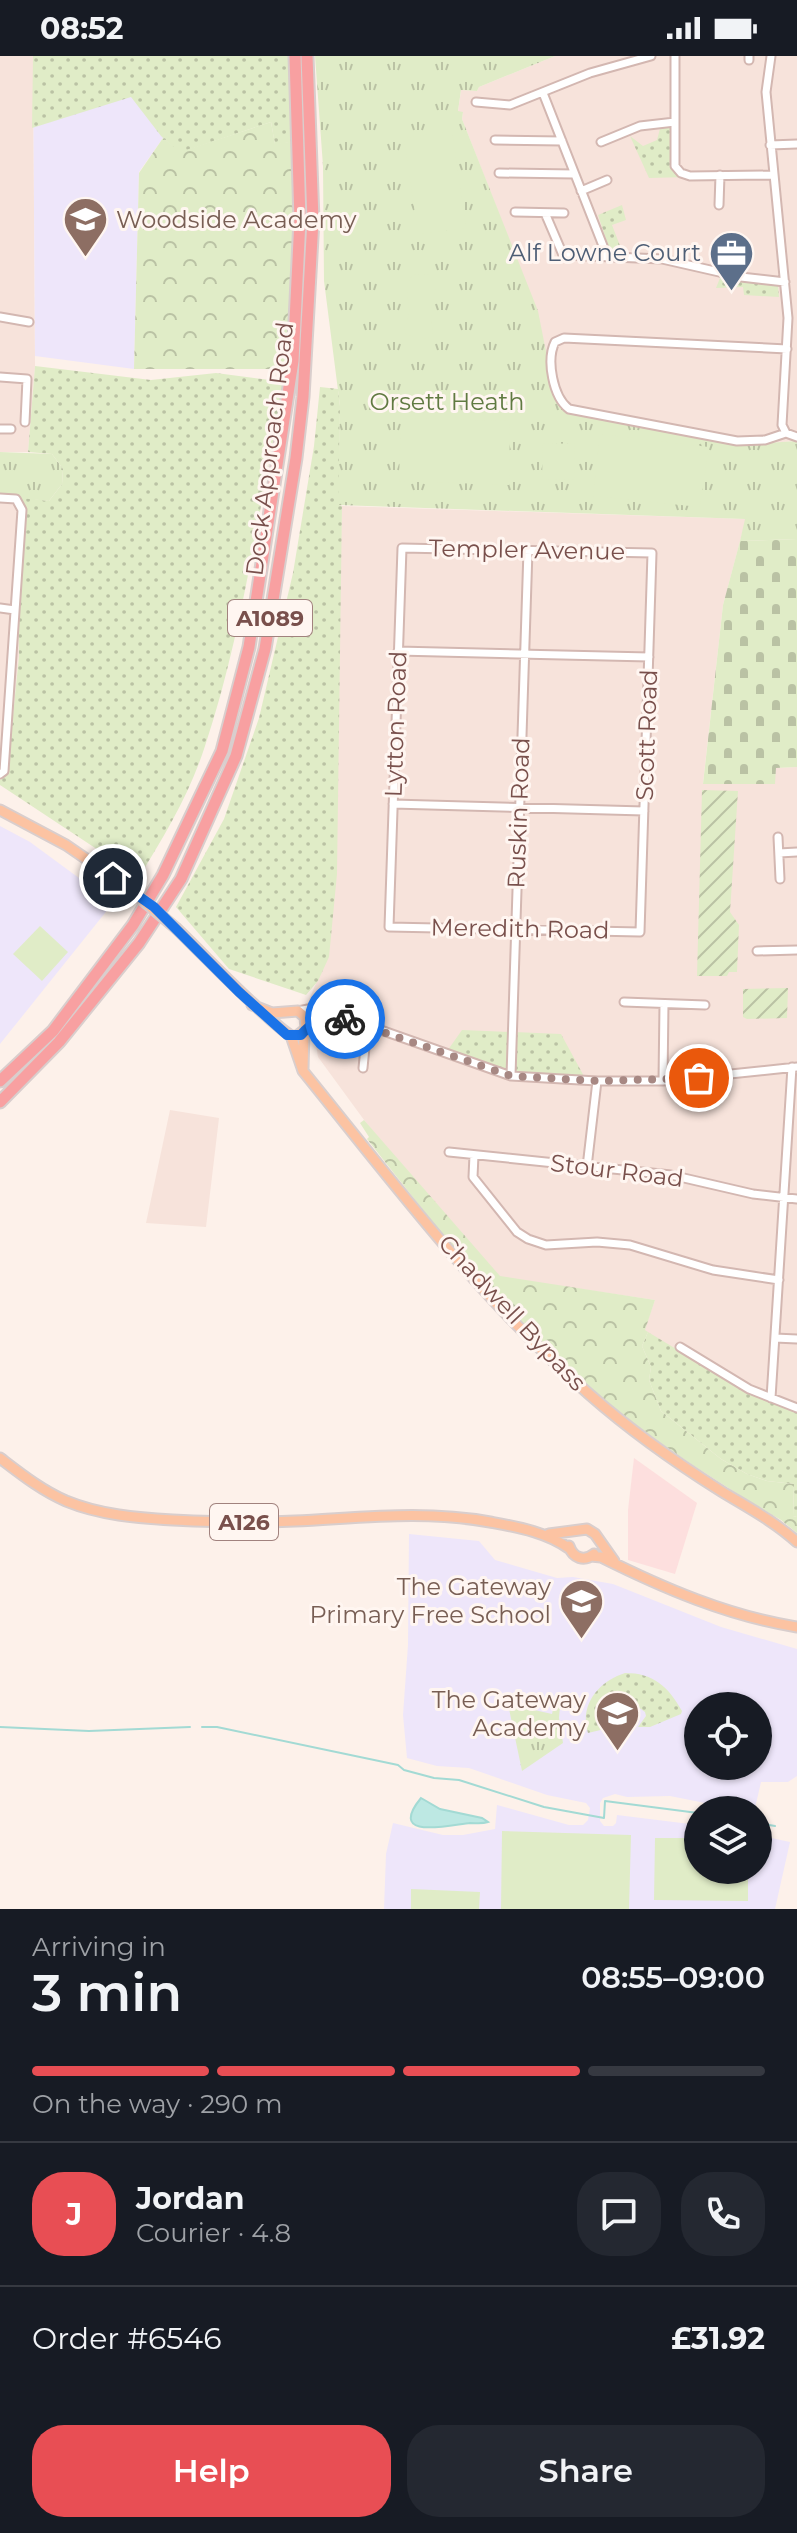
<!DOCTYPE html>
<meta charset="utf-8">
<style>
body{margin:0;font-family:Montserrat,sans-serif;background:#242831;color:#f1f3f6;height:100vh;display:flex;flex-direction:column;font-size:30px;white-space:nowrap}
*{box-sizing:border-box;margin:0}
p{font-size:26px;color:#9ea1a6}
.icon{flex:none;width:44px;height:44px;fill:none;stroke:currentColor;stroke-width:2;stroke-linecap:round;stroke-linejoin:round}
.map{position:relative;height:1853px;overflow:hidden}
.panel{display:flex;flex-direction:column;background:#171b24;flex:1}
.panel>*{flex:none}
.tools{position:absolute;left:684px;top:1636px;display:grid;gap:16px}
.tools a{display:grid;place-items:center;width:88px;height:88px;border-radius:50%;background:#171b24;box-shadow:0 2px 6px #0004;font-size:40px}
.pin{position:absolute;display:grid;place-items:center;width:68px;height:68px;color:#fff;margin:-34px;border:4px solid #fff;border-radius:50%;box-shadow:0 2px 8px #0007}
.courier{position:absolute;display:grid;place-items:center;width:80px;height:80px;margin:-40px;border:6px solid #1a73e8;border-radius:50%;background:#fff;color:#222;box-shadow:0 2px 10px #0007}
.headline em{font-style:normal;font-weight:600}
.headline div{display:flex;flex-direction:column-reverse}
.headline{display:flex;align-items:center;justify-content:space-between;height:136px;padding:0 32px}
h1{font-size:52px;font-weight:600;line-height:60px}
.bar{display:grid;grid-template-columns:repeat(4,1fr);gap:12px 8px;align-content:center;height:96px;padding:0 32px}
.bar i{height:10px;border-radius:6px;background:#363941}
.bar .current{background:#e84e54}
.bar p{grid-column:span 4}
.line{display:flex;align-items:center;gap:20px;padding:0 32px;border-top:2px solid #363941}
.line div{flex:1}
.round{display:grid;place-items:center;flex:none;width:84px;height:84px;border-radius:32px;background:#242831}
.action{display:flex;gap:16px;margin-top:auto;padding:16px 32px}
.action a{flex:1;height:92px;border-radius:32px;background:#e84e54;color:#fff;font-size:32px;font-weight:600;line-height:92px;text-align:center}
.action a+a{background:#242831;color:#f1f3f6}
.status{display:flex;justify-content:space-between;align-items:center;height:56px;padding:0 40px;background:#171b24;direction:ltr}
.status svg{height:22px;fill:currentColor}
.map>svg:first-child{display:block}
</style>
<div class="status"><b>08:52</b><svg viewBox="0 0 49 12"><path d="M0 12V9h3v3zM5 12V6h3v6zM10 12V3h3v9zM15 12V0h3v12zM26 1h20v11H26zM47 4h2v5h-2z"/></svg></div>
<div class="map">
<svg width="797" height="1853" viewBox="0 0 797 1853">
<defs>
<pattern id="grass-dots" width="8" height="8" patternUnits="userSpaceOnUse" patternTransform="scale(2)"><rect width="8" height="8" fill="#e0ecc7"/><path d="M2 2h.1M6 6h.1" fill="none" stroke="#bac2a4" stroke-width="1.8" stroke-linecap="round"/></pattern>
<pattern id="forest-crowns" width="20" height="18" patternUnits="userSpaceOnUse" patternTransform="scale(2)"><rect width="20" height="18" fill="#e0ecc7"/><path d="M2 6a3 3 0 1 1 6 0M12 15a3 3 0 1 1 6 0" fill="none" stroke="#bac2a4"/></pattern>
<pattern id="cemetery-stones" width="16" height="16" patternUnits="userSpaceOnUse" patternTransform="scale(2)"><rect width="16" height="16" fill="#e0ecc7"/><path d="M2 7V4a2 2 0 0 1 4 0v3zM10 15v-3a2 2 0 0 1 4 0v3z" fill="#bac2a4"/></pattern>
<pattern id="park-tufts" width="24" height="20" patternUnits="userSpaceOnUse" patternTransform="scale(2)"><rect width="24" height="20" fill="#e0ecc7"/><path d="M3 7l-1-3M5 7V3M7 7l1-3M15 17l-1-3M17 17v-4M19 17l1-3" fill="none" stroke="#bac2a4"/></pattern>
<pattern id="garden-furrows" width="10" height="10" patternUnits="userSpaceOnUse" patternTransform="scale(2)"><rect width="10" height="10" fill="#e0ecc7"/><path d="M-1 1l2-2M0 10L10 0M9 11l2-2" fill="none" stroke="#bac2a4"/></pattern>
</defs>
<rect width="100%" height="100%" fill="#fdf1ea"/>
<path fill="#f7e3db" d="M0 0H33L35 310 28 396H0Z
M555 0H797V385L736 389 569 356 560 351 553 331 537 255 462 63 463 56H458L461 34 477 35 479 31Z
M0 440 20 441 25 449 18 561 19 600 7 719 0 724Z
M342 450 746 463 723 549 703 727 774 728 776 712 797 711V1352L721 1320 682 1299 644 1275 655 1244 500 1221 367 1068 318 1001 309 944 329 896Z
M170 1054 219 1062 206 1171 146 1167Z"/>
<path fill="#fddfde" d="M634 1402 697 1447 675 1518 628 1504V1454Z"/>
<path fill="#eee6fa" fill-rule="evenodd" d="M33 0H258L179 97 163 82 139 116 134 313 35 300Z
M0 770 30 786 113 847 0 988Z
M409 1478 479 1485 495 1504 557 1522 573 1521 613 1528 721 1571 797 1593V1720L788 1726H761L755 1752 710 1748 670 1740 627 1741 615 1738 603 1742 600 1747V1765L604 1770H613L616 1767 617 1759 698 1769V1814H758V1779L790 1786 775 1853H384L386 1798 393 1767 443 1779H463L495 1773 497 1749 569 1769H583L588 1764 590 1752 586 1747 547 1739 469 1712 437 1710 407 1702 403 1659 408 1589ZM698 1650H758V1710H698Z"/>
<path fill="url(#grass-dots)" d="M33 0H289L295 85 275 89 271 66 179 97 161 80 131 41 32 72Z
M672 68V104L688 121 649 122 630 80 643 90 657 84 661 69Z
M622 149 626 164 612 169 622 195 616 196 609 192 598 159Z
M716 219 744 226 775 228 778 230 779 241 744 239 743 231 716 232 720 222Z
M35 310 151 324 216 317 285 326C259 447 244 573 205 690 190 737 165 779 139 821L0 729V724L7 719 19 600 18 561 25 449 20 441 49 445 62 428 63 413 52 398 28 396Z
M320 331 338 333 340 350 339 449 342 450 337 818 329 901 318 925 306 939 229 913 176 851 224 763 259 662 293 517 314 390Z
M462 974 561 978 586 1024 511 1020 445 998Z
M648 1276 721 1320 797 1352V1461L793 1460 794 1428 767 1425 747 1418 721 1403 661 1355 649 1324 651 1311 642 1290Z
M625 1617C653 1617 668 1630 682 1655L681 1658 650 1671H638L646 1660 645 1656 631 1646C618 1649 614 1657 617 1670L588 1677C579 1649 599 1625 625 1617Z"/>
<path fill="url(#forest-crowns)" d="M271 66 275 88 295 85 297 142 287 313H134L139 117 163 82 180 96Z
M364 1064 500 1220 655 1244 645 1274 648 1276 642 1290 651 1311 649 1324 661 1355 721 1403 747 1418 767 1425 794 1428 793 1460 797 1461V1477L781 1464C698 1415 620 1363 550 1296 482 1232 425 1156 367 1083L369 1081 360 1067Z"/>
<path fill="url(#cemetery-stones)" d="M797 483V711L776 712 775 728H703L723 549 740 485Z"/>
<path fill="url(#park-tufts)" d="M315 0H555L479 31 477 35 461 34 458 55 463 56 462 63 538 255 553 331 560 350 569 356 736 389 797 385V483L740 485 745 463 338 449 340 350 324 225 323 110Z
M0 396 52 398 63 413 62 428 49 445 0 440Z
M508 1648 552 1658 554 1649 560 1650 559 1662 563 1687 522 1715Z"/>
<path fill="url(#garden-furrows)" d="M702 734 738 735 730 856 739 869 737 916H729L727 920H697Z
M788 932 787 962 747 963 743 961V933Z"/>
<path fill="#e0ecc7" d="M452 75 466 172 418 178 404 82Z
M414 218 429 219 436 233C430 253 430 256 433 276L428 283 407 279 404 276C405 268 409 263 409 256 410 240 401 232 414 218Z
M401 362 510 365 509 429 399 425Z
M600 378 709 391 700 451 593 440Z
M543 387 575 388 574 424 542 423Z
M40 870 68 896 42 925 13 898Z
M502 1775 631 1779 629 1853H501Z
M655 1782H698V1814H748V1845L654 1844Z
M411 1833 480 1836 479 1853H411Z"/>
<path fill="#bde8e3" stroke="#a3dad4" stroke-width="2" d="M421 1742 440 1753 482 1762 488 1766C482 1768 477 1767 470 1767 454 1768 385 1786 421 1742Z"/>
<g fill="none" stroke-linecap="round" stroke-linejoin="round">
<path stroke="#a3dad4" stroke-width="2" d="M0 1671 89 1675 190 1671
M202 1671H217L398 1709 404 1714 434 1722 459 1724 544 1751 604 1762 605 1745 698 1757
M758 1760 759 1756
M758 1767 775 1770"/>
<defs>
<path id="minor" d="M675 0V110L681 117 690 120 773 119
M771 0 766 36 788 262 782 369 786 377 797 381
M749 4V0
M543 37 607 200
M476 46 510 49 590 17 651 0
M495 84 562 85
M601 86 640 70 675 66
M770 89 797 88
M499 117 574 118
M581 135 607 124
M719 149 720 119
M515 156 564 157
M545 157 563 199 662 203 741 221 785 226
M0 261 29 266
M0 321 27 323 25 366
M0 373H11
M786 377 765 384 737 385 569 353C553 341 546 304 555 286L564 282 787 293
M0 442 16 443 22 454 4 715 0 718
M402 492 652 497 640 876 389 871Z
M0 552 15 554
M398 595 649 601
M393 748 644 755
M778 781 780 823
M779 797 797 796
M757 895 797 894
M624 946 705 949
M298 955 308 953 327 955 511 1020 597 1025H663L797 1011
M307 969 337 960
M363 1012 367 971
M511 1020 528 494
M663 1025 664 948
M449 1096 671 1119 753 1138 797 1143
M474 1099 473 1121 517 1176 528 1183 546 1189 597 1186 630 1189 713 1214 779 1224
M587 1111 597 1025
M775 1282 797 1283
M680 1291 749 1333 797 1352
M771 1342 792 1011"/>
<path id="major" d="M0 754 66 789 127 831
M177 873C212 907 245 943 283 974L291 980H297L306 973 305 961 298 955 272 957 252 949
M291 980 303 1015C393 1126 481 1244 589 1338 630 1374 675 1406 721 1435 747 1451 774 1465 797 1486
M303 1013 304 976
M0 1402C21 1418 41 1434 66 1445 100 1459 137 1462 173 1464 214 1466 255 1467 295 1465 361 1462 424 1454 490 1466 517 1471 547 1476 570 1493
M549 1478 587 1473 595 1478 614 1505
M569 1490C573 1502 584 1506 594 1498
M591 1500 601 1501C663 1532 728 1560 797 1571"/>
<path id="highway" d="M0 1025 53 975 133 869 163 819 222 695 249 591 293 305 300 164 295 0
M0 1046 59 986 139 887 181 823 236 700 265 593 296 402 303 341 313 164 307 0"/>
</defs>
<use href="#minor" stroke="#d3b7b1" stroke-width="11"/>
<use href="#major" stroke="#d9cecd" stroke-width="13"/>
<use href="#highway" stroke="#d9cecd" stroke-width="15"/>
<use href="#minor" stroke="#fff" stroke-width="7"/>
<use href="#major" stroke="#fcc3a2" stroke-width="9"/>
<use href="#highway" stroke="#f8a0a1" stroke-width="11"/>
<defs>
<path id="major-bridge" d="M127 831 177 873"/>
</defs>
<use href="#major-bridge" stroke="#d9cecd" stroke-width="13" stroke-linecap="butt"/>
<use href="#major-bridge" stroke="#fcc3a2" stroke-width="9"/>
</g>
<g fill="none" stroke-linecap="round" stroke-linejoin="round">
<path stroke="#a78883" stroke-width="8" stroke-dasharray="0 14.4" d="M345 963 511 1020 597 1025 699 1022"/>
<path stroke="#1a73e8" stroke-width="10" d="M113 822 154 851 239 936 287 979H301C312 966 327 957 345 963"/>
</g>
<defs>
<symbol id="school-pin" viewBox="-11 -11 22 30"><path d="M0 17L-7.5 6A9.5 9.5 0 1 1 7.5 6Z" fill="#8d6e63" stroke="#fff6f1"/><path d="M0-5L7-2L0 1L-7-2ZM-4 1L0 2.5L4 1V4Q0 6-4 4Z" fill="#fff"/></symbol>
<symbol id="office-pin" viewBox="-11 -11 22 30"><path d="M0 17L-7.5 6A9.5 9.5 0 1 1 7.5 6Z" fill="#5c6f8a" stroke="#fff6f1"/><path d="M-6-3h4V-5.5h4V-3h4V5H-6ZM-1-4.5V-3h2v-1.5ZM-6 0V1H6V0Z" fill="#fff"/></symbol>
</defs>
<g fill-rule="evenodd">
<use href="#school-pin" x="60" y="138" width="51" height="69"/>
<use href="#office-pin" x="706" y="172" width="51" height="69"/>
<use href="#school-pin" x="556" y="1520" width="51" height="69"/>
<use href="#school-pin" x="592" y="1632" width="51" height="69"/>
</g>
<g text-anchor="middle" stroke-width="6" stroke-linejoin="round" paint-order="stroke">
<g fill="#fff6f1" stroke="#a1827e" stroke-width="2">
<rect x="228" y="544" width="84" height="36" rx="6"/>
<rect x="210" y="1448" width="68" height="36" rx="6"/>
</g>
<g font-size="22" font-weight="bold" fill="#79504c">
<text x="270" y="570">A1089</text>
<text x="244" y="1474">A126</text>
</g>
<g font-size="24" fill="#785e54" stroke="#fff6f1" text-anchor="end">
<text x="116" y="172" text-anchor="start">Woodside Academy</text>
<text x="551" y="1539">The Gateway<tspan x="551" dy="28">Primary Free School</tspan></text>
<text x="586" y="1652">The Gateway<tspan x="586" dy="28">Academy</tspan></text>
</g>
<g font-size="24" fill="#4e5e75" stroke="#fff6f1" text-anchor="end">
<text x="701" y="205">Alf Lowne Court</text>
</g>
<g font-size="24" fill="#607a41" stroke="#fff6f1">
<text x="447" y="354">Orsett Heath</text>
</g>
<g font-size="24" fill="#79504c" stroke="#fff6f1">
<text transform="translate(270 393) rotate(-83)" y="8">Dock Approach Road</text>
<text transform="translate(527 494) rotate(1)" y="8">Templer Avenue</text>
<text transform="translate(396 668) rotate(-88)" y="8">Lytton Road</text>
<text transform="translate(647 679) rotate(-88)" y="8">Scott Road</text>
<text transform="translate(519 757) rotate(-88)" y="8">Ruskin Road</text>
<text transform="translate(520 873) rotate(1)" y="8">Meredith Road</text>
<text transform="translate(617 1115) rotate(7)" y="8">Stour Road</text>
<text transform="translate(512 1257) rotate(47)" y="8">Chadwell Bypass</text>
</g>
</g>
</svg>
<div class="tools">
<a><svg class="icon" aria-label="locate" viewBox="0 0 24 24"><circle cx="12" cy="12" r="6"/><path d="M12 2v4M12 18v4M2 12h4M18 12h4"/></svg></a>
<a><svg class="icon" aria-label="layers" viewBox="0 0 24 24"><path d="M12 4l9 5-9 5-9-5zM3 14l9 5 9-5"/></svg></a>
</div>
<div class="pin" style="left:699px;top:1022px;background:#ea580c"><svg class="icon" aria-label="bag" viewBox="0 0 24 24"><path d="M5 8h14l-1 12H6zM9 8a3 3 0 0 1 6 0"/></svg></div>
<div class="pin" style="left:113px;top:822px;background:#1f2937"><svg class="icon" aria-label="home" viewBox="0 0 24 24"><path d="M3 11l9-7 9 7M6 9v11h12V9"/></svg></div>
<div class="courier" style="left:345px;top:963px"><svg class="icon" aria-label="bike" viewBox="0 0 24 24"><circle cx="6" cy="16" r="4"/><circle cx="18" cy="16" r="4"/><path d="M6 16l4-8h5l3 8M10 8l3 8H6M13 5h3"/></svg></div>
</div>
<section class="panel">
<div class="headline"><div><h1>3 min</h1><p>Arriving in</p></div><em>08:55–09:00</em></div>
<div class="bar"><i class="current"></i><i class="current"></i><i class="current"></i><i></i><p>On the way · 290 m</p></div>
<div class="line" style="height:144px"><b class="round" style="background:#e84e54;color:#fff">J</b><div><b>Jordan</b><p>Courier · 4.8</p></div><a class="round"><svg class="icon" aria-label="chat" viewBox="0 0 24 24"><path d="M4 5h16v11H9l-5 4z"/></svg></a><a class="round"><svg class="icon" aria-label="phone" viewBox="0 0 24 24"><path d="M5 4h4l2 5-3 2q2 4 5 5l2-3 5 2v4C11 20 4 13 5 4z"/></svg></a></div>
<div class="line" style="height:104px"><div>Order #6546</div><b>£31.92</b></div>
<div class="action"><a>Help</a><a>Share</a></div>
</section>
